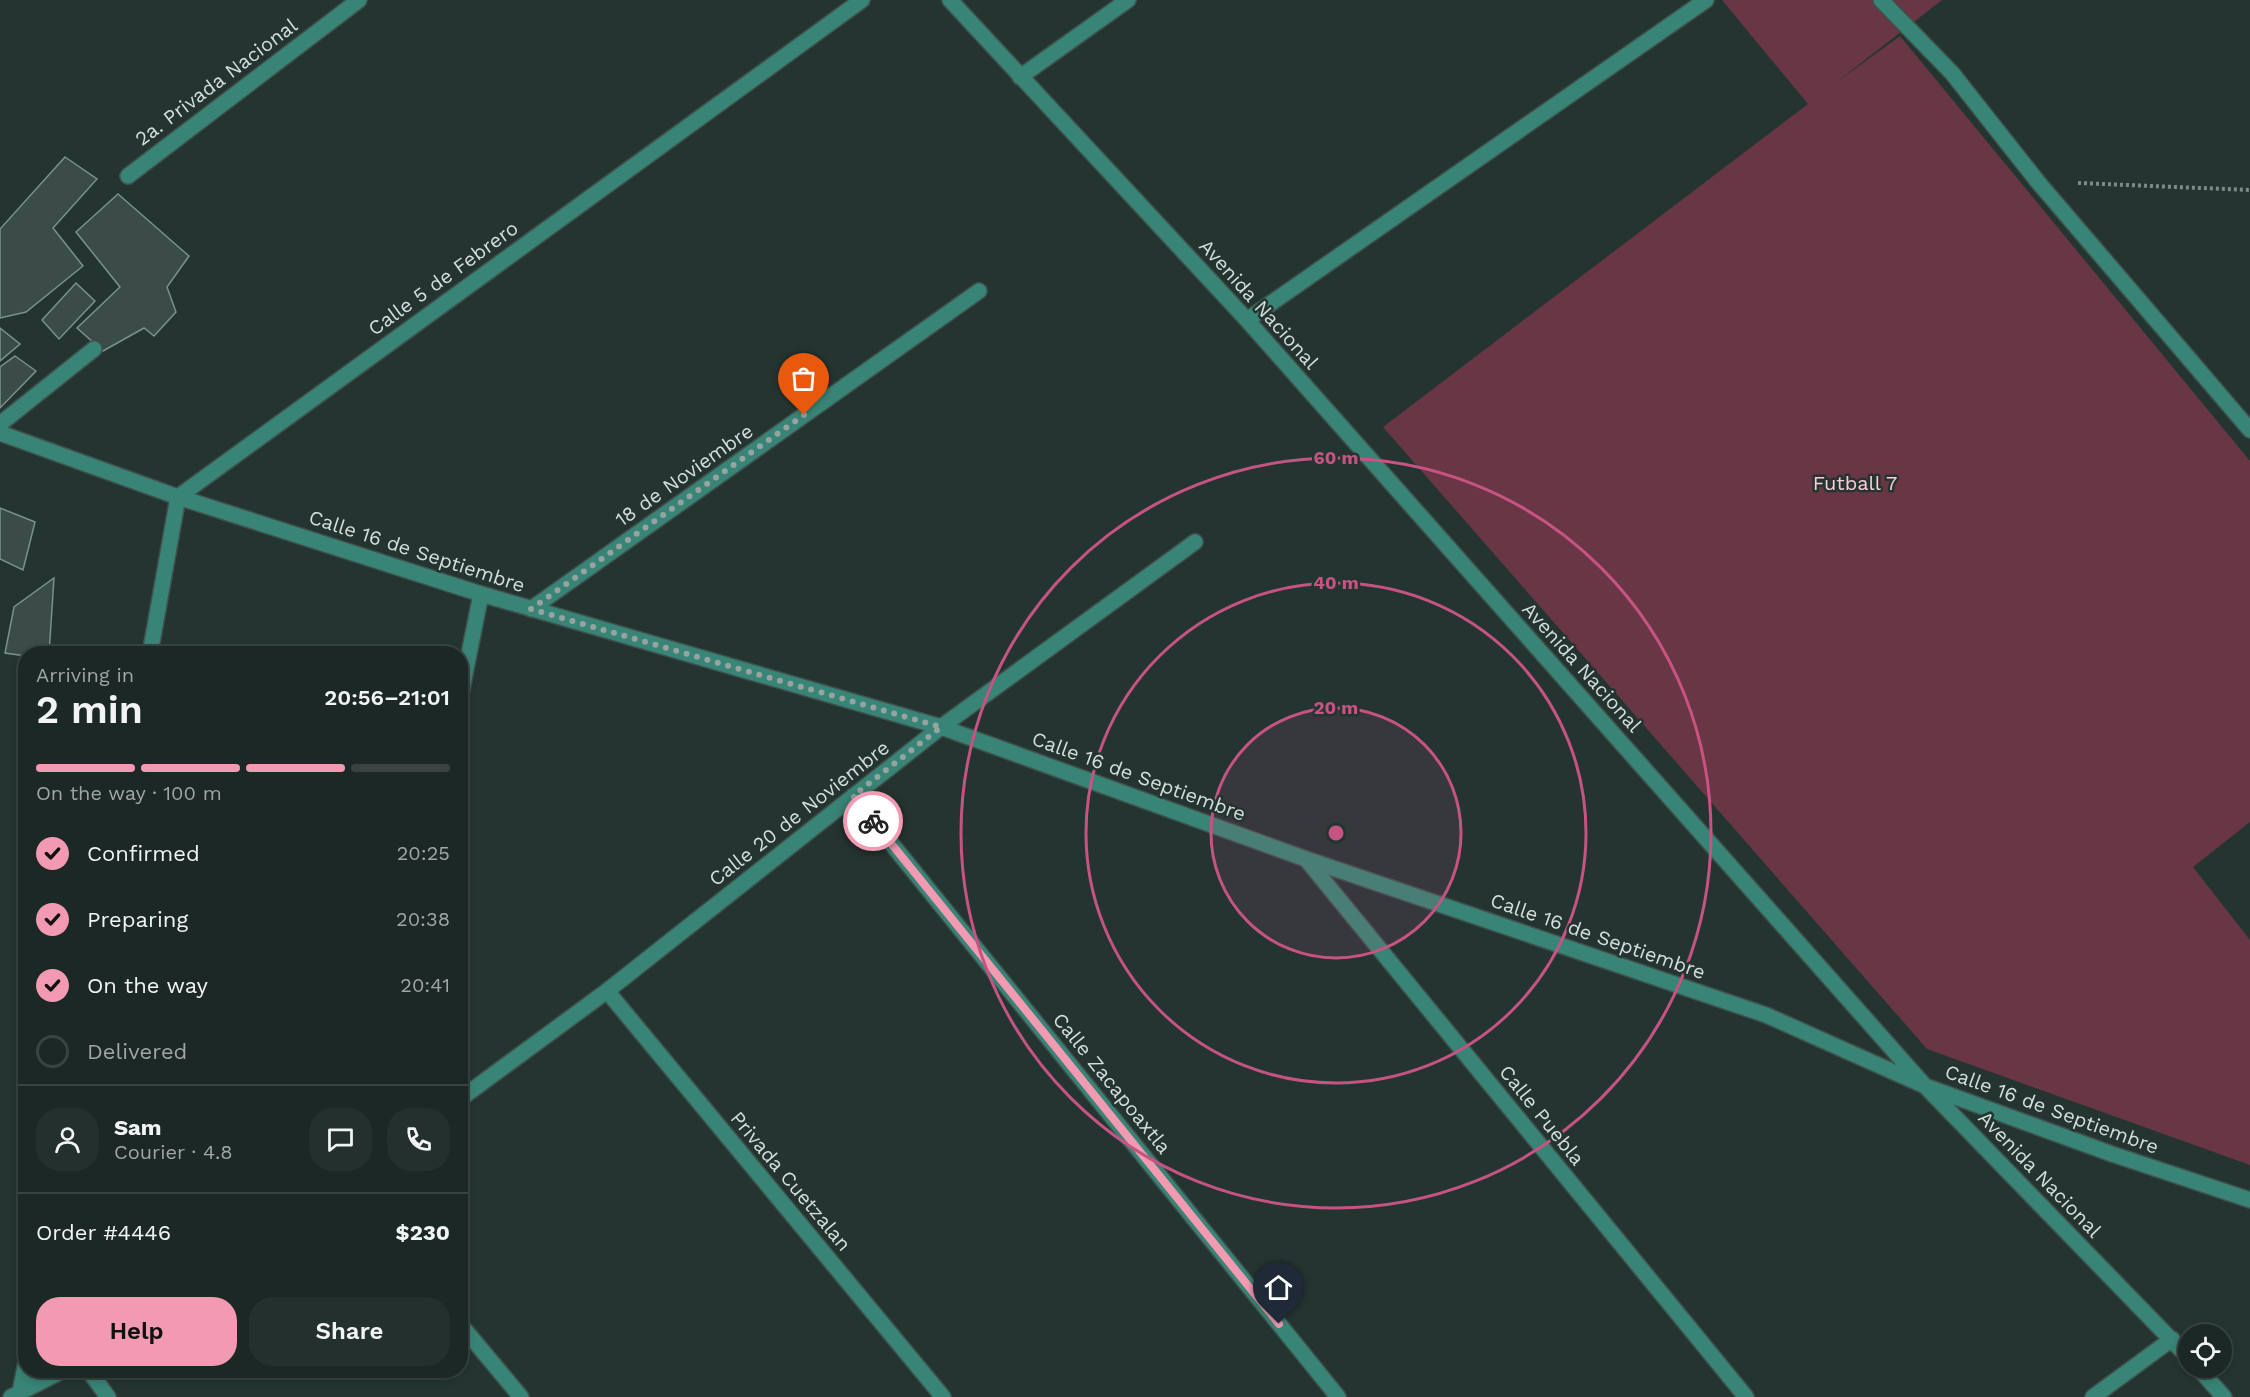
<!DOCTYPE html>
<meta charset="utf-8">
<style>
body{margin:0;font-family:"Work Sans",sans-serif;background:#24302d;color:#f1f3f6;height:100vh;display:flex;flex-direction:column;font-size:22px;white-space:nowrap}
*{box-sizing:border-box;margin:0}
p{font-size:20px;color:#a0a6a7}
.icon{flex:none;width:33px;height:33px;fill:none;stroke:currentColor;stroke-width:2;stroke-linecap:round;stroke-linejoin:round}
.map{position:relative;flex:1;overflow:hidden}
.details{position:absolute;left:18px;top:646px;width:450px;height:732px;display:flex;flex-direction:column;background:#1b2825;border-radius:24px;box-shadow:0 3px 9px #0003,0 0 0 2px #394442}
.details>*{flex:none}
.tools{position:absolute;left:2178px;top:1324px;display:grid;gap:12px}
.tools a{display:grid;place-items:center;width:54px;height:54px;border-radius:50%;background:#1b2825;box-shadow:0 3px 9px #0003,0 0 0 2px #394442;font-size:30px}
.pin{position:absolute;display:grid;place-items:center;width:51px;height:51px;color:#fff;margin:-62px -26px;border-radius:50% 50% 50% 0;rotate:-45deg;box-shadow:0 0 6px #0007}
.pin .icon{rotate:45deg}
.courier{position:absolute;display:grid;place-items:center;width:60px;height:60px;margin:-30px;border:4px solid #f19ab2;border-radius:50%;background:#fff;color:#222;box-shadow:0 2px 8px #0007}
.summary em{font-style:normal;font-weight:600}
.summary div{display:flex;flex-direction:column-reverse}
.summary{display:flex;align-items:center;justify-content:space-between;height:102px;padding:0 18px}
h1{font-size:39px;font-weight:600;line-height:45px}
.bar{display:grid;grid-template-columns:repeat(4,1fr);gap:9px 6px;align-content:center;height:72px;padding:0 18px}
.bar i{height:8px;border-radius:4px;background:#394442}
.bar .current{background:#f19ab2}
.bar p{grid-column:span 4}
.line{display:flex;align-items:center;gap:15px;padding:0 18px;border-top:2px solid #394442}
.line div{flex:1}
.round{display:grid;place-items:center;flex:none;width:63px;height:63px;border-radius:24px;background:#24302d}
ol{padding:0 18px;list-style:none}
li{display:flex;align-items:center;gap:18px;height:66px}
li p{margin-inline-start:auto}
li .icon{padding:6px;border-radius:50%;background:#f19ab2;color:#111;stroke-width:4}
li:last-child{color:#a0a6a7}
li i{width:33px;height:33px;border:3px solid #394442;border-radius:50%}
.button{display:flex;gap:12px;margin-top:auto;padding:12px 18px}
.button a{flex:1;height:69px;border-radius:24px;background:#f19ab2;color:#111;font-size:24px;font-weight:600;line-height:69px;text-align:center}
.button a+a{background:#24302d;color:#f1f3f6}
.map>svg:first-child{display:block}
</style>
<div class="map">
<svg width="2250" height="1397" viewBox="0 0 2250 1397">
<rect width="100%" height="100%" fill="#243531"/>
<path fill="#693645" d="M1722 0H1942L1834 84 1900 36 2250 461V822L2193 867 2250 940V1165L1927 1049 1383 427 1808 104Z"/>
<path fill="#3b4c48" stroke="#7d908b" stroke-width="1.5" d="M65 157 97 179 53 228 83 266 26 312 0 318V229Z
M118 194 189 256 167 287 176 312 154 336 144 328 103 351 77 328 120 287 76 232Z
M76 283 95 301 59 339 42 320Z
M0 328 20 344 0 361Z
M15 356 36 371 0 408V367Z
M0 508 35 522 23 570 0 559Z
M54 578 49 654 26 656 5 653 14 607Z"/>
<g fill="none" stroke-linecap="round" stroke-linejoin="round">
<defs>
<path id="minor" d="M950 0 1247 320 1925 1086 2188 1357
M1881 0 1952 73 2038 182 2250 430
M1020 77 1128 0
M128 176 359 0
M1247 320 1706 0
M0 424 94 349
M0 433 178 497 481 594 941 727 1306 859 1766 1015 1925 1086 2112 1154 2250 1200
M531 609 979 291
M150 654 178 497 862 0
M460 699 481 594
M853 796 1338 1397
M1306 859 1746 1397
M607 991 943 1397
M460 1099 607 991 941 727 1195 542
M460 1324 521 1397
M2198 1368 2224 1397
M89 1371 108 1397
M20 1392 26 1362
M11 1397 62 1371
M2093 1397 2172 1339"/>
</defs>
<use href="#minor" stroke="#40504c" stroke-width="18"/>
<path stroke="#7d8b88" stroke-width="4" stroke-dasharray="3 3" stroke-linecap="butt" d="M2078 183 2250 190"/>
<use href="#minor" stroke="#388476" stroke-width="15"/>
</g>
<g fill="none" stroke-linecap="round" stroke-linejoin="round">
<path stroke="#96a3a0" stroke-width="6" stroke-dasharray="0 10.8" d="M804 415 531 609 941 727 853 796 873 821"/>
<path stroke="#f19ab2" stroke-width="8" d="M873 821 1279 1324"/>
</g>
<circle cx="1336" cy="833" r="125" fill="#c75382" fill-opacity=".12"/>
<g fill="none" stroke="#c75382" stroke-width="3">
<circle cx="1336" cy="833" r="125"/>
<circle cx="1336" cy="833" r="250"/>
<circle cx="1336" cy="833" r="375"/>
</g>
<g text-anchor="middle" stroke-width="5" stroke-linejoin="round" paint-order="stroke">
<g font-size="20" fill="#d4dedc" stroke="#243531">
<text transform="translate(216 82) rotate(-37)" y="7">2a. Privada Nacional</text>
<text transform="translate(443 278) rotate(-36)" y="7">Calle 5 de Febrero</text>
<text transform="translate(1259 304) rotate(48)" y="7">Avenida Nacional</text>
<text transform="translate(684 475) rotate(-35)" y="7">18 de Noviembre</text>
<text transform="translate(417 551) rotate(18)" y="7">Calle 16 de Septiembre</text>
<text transform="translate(1582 667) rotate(48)" y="7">Avenida Nacional</text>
<text transform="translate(1139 776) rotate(20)" y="7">Calle 16 de Septiembre</text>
<text transform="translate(799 813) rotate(-38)" y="7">Calle 20 de Noviembre</text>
<text transform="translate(1598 936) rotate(19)" y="7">Calle 16 de Septiembre</text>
<text transform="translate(1112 1083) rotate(51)" y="7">Calle Zacapoaxtla</text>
<text transform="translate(2052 1109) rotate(20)" y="7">Calle 16 de Septiembre</text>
<text transform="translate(1542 1115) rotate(51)" y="7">Calle Puebla</text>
<text transform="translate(2040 1174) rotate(46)" y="7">Avenida Nacional</text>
<text transform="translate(791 1181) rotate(50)" y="7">Privada Cuetzalan</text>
</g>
<g font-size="20" fill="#fdccd8" stroke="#243531">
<text x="1855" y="490">Futball 7</text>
</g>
</g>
<circle cx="1336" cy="833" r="9" fill="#c75382" stroke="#243531" stroke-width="3"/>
<g font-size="18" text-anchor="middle" font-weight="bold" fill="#c75382" stroke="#243531" stroke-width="5" stroke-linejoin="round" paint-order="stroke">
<text x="1336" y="464">60 m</text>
<text x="1336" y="589">40 m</text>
<text x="1336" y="714">20 m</text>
</g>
</svg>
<div class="tools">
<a><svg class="icon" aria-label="locate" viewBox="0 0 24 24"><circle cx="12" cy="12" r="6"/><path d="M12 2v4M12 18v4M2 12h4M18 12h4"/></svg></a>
</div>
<div class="pin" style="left:804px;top:415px;background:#ea580c"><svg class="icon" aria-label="bag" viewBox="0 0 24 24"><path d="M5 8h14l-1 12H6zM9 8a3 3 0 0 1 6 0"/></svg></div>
<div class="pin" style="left:1279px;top:1324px;background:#1f2937"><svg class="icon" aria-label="home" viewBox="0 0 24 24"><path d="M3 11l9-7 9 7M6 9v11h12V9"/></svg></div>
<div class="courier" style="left:873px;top:821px"><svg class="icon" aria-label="bike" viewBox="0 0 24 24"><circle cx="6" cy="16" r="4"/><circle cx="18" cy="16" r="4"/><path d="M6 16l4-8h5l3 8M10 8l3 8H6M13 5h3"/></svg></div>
<section class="details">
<div class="summary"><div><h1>2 min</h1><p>Arriving in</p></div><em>20:56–21:01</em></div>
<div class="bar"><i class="current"></i><i class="current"></i><i class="current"></i><i></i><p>On the way · 100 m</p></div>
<ol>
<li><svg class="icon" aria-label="check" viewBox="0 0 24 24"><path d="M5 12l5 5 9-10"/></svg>Confirmed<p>20:25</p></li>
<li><svg class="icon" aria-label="check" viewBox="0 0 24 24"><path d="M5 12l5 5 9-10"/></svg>Preparing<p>20:38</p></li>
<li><svg class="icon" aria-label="check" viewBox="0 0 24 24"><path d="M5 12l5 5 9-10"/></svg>On the way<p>20:41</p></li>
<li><i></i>Delivered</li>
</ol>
<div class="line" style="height:108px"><a class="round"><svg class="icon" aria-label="person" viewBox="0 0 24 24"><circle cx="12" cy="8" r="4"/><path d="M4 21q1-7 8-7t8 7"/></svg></a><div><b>Sam</b><p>Courier · 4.8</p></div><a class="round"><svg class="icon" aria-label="chat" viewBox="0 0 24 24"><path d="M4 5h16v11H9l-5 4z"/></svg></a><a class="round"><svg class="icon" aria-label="phone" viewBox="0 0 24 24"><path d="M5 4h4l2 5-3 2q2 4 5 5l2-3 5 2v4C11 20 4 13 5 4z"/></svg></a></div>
<div class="line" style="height:78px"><div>Order #4446</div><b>$230</b></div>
<div class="button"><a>Help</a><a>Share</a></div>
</section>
</div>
